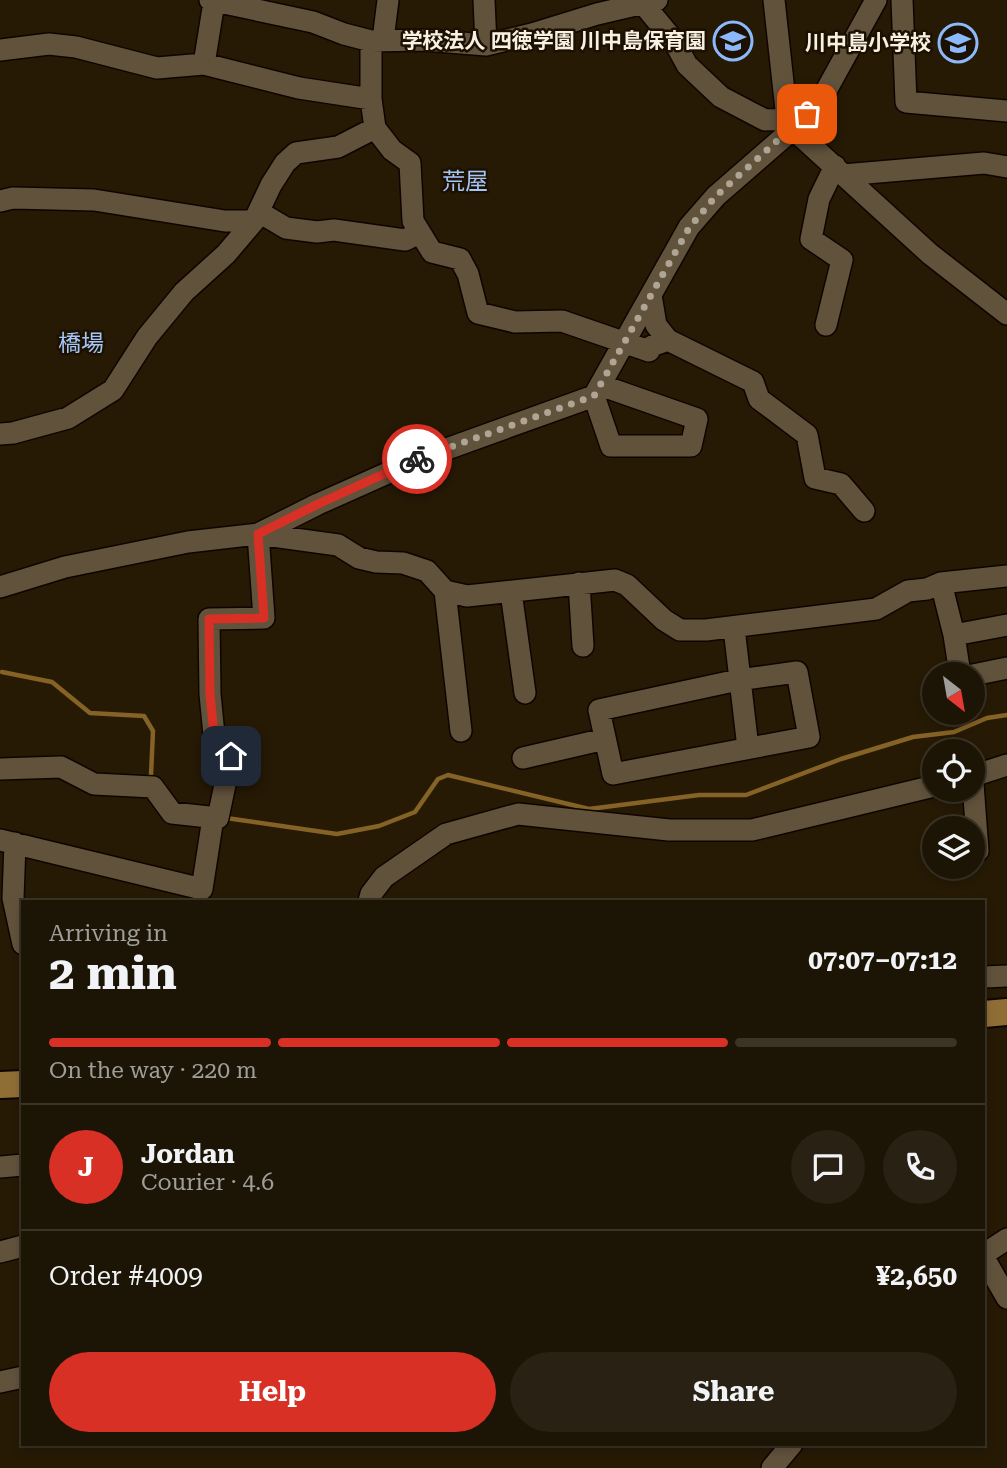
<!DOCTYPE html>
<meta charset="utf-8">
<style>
body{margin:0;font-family:"Roboto Serif","Noto Sans JP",serif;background:#292113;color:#f1f3f6;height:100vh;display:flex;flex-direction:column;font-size:26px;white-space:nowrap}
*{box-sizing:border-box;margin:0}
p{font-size:23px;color:#a09e9a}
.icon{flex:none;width:38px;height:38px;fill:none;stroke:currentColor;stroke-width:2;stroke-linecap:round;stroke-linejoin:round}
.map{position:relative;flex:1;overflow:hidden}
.sheet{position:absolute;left:21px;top:900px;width:964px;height:546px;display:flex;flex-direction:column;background:#1c1404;border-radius:0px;box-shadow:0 4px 10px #0003,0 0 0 2px #3a3326}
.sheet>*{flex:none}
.needle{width:46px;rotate:149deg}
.controls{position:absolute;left:922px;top:662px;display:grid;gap:14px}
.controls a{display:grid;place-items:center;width:63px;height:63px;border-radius:50%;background:#1c1404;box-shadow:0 4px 10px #0003,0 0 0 2px #3a3326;font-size:35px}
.pin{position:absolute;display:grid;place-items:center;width:60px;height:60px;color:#fff;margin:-30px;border-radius:14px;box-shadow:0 4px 10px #0006}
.courier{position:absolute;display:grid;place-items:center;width:70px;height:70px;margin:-35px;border:5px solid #d93025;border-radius:50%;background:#fff;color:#222;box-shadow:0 2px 9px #0007}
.head em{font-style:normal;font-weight:700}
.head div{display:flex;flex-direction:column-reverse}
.head{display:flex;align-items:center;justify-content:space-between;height:119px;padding:0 28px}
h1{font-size:46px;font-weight:700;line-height:52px}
.bar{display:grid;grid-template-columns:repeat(4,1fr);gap:10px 7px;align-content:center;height:84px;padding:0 28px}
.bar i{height:9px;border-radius:5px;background:#3a3326}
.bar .active{background:#d93025}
.bar p{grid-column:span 4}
.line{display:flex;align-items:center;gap:18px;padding:0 28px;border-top:2px solid #3a3326}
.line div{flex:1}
.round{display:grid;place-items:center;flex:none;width:74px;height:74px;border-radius:37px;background:#292113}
.cta{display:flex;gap:14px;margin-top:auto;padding:14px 28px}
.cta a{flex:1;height:80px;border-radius:42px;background:#d93025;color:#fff;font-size:28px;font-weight:700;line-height:80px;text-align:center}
.cta a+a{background:#292113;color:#f1f3f6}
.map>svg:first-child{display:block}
</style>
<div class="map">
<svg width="1007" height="1468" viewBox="0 0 1007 1468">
<rect width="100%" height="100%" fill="#261a05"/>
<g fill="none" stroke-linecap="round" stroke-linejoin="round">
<path stroke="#856225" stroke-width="4.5" d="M2 672 52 682 90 713 144 716 153 731 151 775
M226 818 337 834 379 826 415 812 438 779 448 775 589 809 699 795H746L841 759 913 737 954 732 987 718 1007 715"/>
<defs>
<path id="minor" d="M210 0 313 22 344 34 371 41 424 40 486 45 532 34 597 14 657 0
M484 0 486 45
M640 0 674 41 687 65 721 97 765 120 787 119
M774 0 787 119 793 129 930 254 1007 314
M902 0 906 102 1007 111
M383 40 388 0
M0 50 49 44 76 47 157 68 204 64 214 2
M204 64 299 88 371 99
M375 128 392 150 410 163 413 221 432 252 460 259 468 274 478 313 515 322 562 321 649 351 652 346 668 340
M843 175 984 163 1007 167
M0 201 13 198 94 200 225 221H254
M259 212 286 228 317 232 334 230 405 240 419 233
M651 295 656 325 668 340 753 382 759 399 807 435 815 478 841 484 864 511
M826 325 842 260 811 239 819 199 835 166
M594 396 611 446H691L697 419 600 385
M0 434 13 433 68 418 113 390 147 337 184 292 226 254 254 221 271 185 285 163 296 153 338 147 375 128 371 99V41
M579 583 583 646
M941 583 954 635 1007 625
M0 587 65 567 188 542 258 534 318 504 419 459 594 396 689 227 716 196 793 129 821 100 876 0
M445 591 461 731
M511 592 525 693
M734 628 748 748
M954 635 960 674
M797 672 809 737 613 774 599 710 738 680Z
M973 675 1007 668
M523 758 605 739
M0 769 61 767 94 784 153 787 172 813 218 818 231 756 215 745 210 694 209 619 264 618 258 534 338 545 359 558 376 562 403 563 427 571 445 591 467 596 615 580 627 585 664 620 680 630H706L876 609 908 591 927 589 941 583 1007 576
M973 776 1007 765
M973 784 978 851
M0 840 202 889 213 818
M15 843 13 898 23 944
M369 901 371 894 384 877 446 834 518 814 669 830H752L934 786
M984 977 1007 976
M0 1167 23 1165
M0 1252 23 1246
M984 1254 1007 1239
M984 1258 1007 1298
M0 1382 23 1377
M772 1468 792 1444"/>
<path id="major" d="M984 1014 1007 1012
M0 1085 23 1084"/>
</defs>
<use href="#minor" stroke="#0f0500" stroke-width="24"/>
<use href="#major" stroke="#0f0500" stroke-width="30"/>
<use href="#minor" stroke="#61523c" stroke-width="21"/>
<use href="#major" stroke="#8f6e36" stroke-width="26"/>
</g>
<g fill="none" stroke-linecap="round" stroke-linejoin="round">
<path stroke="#aea595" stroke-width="7" stroke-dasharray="0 12.6" d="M417 459 594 396 689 228 716 196 807 114"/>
<path stroke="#d93025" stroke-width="9" d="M231 756 215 744 210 694 209 619 264 618 258 534 318 504 417 459"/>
</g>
<defs>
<symbol id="school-ring" viewBox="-11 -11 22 22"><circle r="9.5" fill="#1c1000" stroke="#8cb9fc" stroke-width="1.5"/><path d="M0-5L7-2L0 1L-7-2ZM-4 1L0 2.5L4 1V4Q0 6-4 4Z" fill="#8cb9fc"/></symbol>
</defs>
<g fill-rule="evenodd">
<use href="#school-ring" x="711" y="19" width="44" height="44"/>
<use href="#school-ring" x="936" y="21" width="44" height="44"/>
</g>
<g text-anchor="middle" stroke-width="5" stroke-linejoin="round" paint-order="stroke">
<g font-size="21" font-weight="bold" fill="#f8f0e3" stroke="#1c1000" text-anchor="end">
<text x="706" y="48">学校法人 四徳学園 川中島保育園</text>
<text x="931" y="50">川中島小学校</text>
</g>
<g font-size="23" fill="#a4c6f8" stroke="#1c1000">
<text x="465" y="189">荒屋</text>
<text x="81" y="351">橋場</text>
</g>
</g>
</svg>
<div class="controls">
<a><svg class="needle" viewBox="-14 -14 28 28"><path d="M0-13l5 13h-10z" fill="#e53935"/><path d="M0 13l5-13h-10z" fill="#a09e9a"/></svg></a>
<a><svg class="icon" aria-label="locate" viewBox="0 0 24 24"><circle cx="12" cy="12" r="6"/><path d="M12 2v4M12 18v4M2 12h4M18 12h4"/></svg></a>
<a><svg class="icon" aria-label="layers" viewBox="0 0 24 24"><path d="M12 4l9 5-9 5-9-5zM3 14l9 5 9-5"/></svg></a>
</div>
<div class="pin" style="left:807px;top:114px;background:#ea580c"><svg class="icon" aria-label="bag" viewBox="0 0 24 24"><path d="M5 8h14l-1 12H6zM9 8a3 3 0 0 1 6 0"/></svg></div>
<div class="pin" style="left:231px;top:756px;background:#1f2937"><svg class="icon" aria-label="home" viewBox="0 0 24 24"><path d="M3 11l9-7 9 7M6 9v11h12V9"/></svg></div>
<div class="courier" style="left:417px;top:459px"><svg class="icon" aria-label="bike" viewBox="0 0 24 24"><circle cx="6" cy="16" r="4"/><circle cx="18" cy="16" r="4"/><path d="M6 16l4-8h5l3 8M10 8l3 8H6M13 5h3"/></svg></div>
<section class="sheet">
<div class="head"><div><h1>2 min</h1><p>Arriving in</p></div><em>07:07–07:12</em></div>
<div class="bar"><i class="active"></i><i class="active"></i><i class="active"></i><i></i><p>On the way · 220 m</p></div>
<div class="line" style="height:126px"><b class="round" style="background:#d93025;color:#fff">J</b><div><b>Jordan</b><p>Courier · 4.6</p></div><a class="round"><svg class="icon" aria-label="chat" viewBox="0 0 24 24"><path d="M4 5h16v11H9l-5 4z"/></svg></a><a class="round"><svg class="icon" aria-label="phone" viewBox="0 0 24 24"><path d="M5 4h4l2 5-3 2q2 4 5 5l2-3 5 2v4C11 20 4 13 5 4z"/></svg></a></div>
<div class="line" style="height:91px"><div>Order #4009</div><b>¥2,650</b></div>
<div class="cta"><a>Help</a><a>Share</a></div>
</section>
</div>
